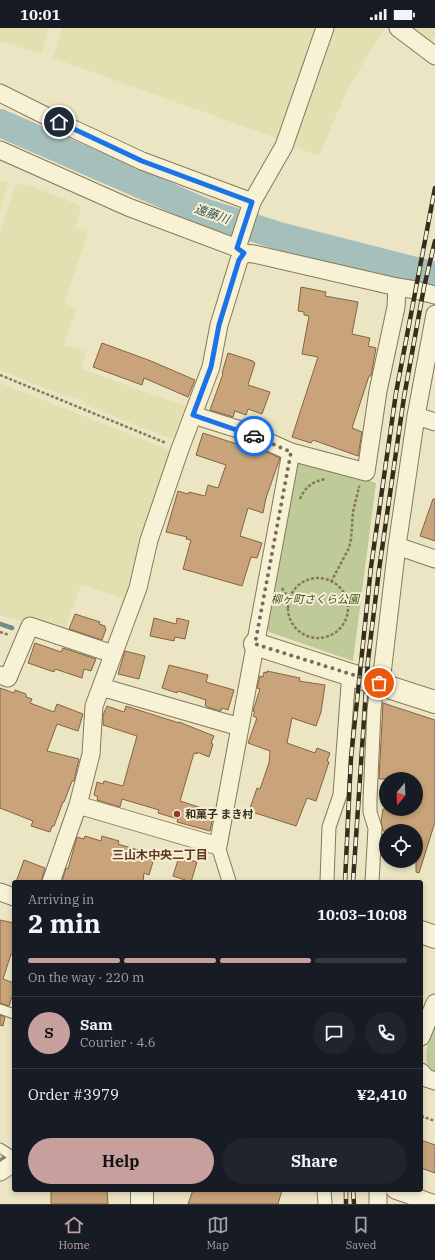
<!DOCTYPE html>
<meta charset="utf-8">
<style>
body{margin:0;font-family:"IBM Plex Serif","Noto Sans JP",serif;background:#20242c;color:#f1f3f6;height:100vh;display:flex;flex-direction:column;font-size:15px;white-space:nowrap}
*{box-sizing:border-box;margin:0}
p{font-size:13px;color:#9ea1a6}
.icon{flex:none;width:22px;height:22px;fill:none;stroke:currentColor;stroke-width:2;stroke-linecap:round;stroke-linejoin:round}
.map{position:relative;flex:1;overflow:hidden}
.side{position:absolute;left:12px;top:852px;width:411px;height:312px;display:flex;flex-direction:column;background:#171b24;border-radius:4px;box-shadow:0 2px 6px #0003}
.side>*{flex:none}
.needle{width:26px;rotate:199deg}
.fabs{position:absolute;left:379px;top:744px;display:grid;gap:8px}
.fabs a{display:grid;place-items:center;width:44px;height:44px;border-radius:50%;background:#171b24;box-shadow:0 2px 6px #0003;font-size:20px}
.pin{position:absolute;display:grid;place-items:center;width:34px;height:34px;color:#fff;margin:-17px;border:2px solid #fff;border-radius:50%;box-shadow:0 1px 4px #0007}
.courier{position:absolute;display:grid;place-items:center;width:40px;height:40px;margin:-20px;border:3px solid #1a73e8;border-radius:50%;background:#fff;color:#222;box-shadow:0 1px 5px #0007}
.overview em{font-style:normal;font-weight:700}
.overview div{display:flex;flex-direction:column-reverse}
.overview{display:flex;align-items:center;justify-content:space-between;height:68px;padding:0 16px}
h1{font-size:26px;font-weight:700;line-height:30px}
.bar{display:grid;grid-template-columns:repeat(4,1fr);gap:6px 4px;align-content:center;height:48px;padding:0 16px}
.bar i{height:5px;border-radius:3px;background:#363941}
.bar .current{background:#c79f9c}
.bar p{grid-column:span 4}
.line{display:flex;align-items:center;gap:10px;padding:0 16px;border-top:1px solid #363941}
.line div{flex:1}
.round{display:grid;place-items:center;flex:none;width:42px;height:42px;border-radius:21px;background:#20242c}
.cta{display:flex;gap:8px;margin-top:auto;padding:8px 16px}
.cta a{flex:1;height:46px;border-radius:24px;background:#c79f9c;color:#111;font-size:16px;font-weight:700;line-height:46px;text-align:center}
.cta a+a{background:#20242c;color:#f1f3f6}
.status{display:flex;justify-content:space-between;align-items:center;height:28px;padding:0 20px;background:#171b24;direction:ltr}
.status svg{height:11px;fill:currentColor}
.dock{display:flex;justify-content:space-around;align-items:center;height:56px;border-top:1px solid #363941;background:#171b24;font-size:11px;color:#9ea1a6}
.dock a{display:grid;justify-items:center;gap:2px}
.dock .current{color:#c79f9c}
.map>svg:first-child{display:block}
</style>
<div class="status"><b>10:01</b><svg viewBox="0 0 49 12"><path d="M0 12V9h3v3zM5 12V6h3v6zM10 12V3h3v9zM15 12V0h3v12zM26 1h20v11H26zM47 4h2v5h-2z"/></svg></div>
<div class="map">
<svg width="435" height="1176" viewBox="0 0 435 1176">
<rect width="100%" height="100%" fill="#ece5c3"/>
<path fill="#e2e0b1" d="M0 0H49L41 26 0 13Z
M63 0H317L279 111 53 30Z
M329 0H385L349 58 319 128 289 117Z
M406 0H435V8L427 14Z
M0 152 9 155 0 182Z
M16 156 30 158 82 178 75 200 88 205 64 275 77 280 64 317 86 324 81 341 186 378 172 411 86 377 82 371 65 368 0 342V205Z
M0 355 172 423 127 572 81 556 64 606 0 587Z"/>
<path fill="#beca97" d="M303 429 376 455 353 633 269 604 265 596 293 435Z
M435 997V1046C419 1040 429 1008 435 997Z"/>
<g fill="none" stroke-linecap="round" stroke-linejoin="round">
<path stroke="#6c8d89" stroke-width="4.5" d="M0 596 12 600
M0 1134 8 1125"/>
<path stroke="#a5bfbb" stroke-width="28" d="M0 95 204 184 279 208 435 248"/>
</g>
<path fill="#c9a47a" stroke="#846441" d="M301 259 326 264 325 268 358 274 352 306 370 310 368 318 376 320 371 348H369L352 400 362 404 358 428 313 412 311 415 292 409 318 329 302 326 309 288 304 287V284L298 283Z
M102 315 151 333 195 352 188 369 144 350 142 357 93 339Z
M228 325 253 333V334L255 335 248 357 270 364 262 386 248 381 246 387 235 383 233 389 210 382 223 346 222 345Z
M203 405 243 418 244 414 280 430 266 470 263 485 248 480 240 508 262 515 257 530 251 529 242 558 183 541 191 512 186 511 187 509 166 504 178 463 188 466 189 464 205 468 208 457 218 460 226 437 196 427Z
M433 471H435V513L420 508Z
M75 586 100 594 99 596 105 598V600L106 601 102 612 69 601Z
M154 590 176 596 177 590 189 593 185 611 175 609 174 613 150 608Z
M35 615 61 624 63 620 96 631 91 643 84 641 82 650 55 641 54 644 28 635Z
M125 623 145 628 139 651 118 646Z
M169 637 208 647 206 654 234 662 228 682 222 680 221 683 207 679 205 677 206 672 178 663 177 665 162 660Z
M267 643 300 650 299 653 325 657 321 684 316 698 292 690 287 715 315 725 317 720 330 725 327 733 329 734 316 773 307 770 296 798 249 783 257 760 260 761 269 735 270 723 248 715 257 690 253 688 255 684 253 683 260 661 257 660 260 648 263 649 264 644 267 645Z
M0 660 14 665 15 662 26 666V669L32 671 30 675 54 684 57 676 83 686 78 703 57 696 47 723 79 731 74 753H72L64 774H63L54 798H52L50 804 31 798 33 793 0 780Z
M383 675 435 692V794L419 845 416 844V803H383L381 794 383 781H416V751H379Z
M107 678 124 684 126 678 179 695V694L214 708 211 715 213 716 209 729 197 724V726L194 725 180 773 214 784 210 803 177 794 178 791 158 785 159 782 122 771 120 779 97 772 98 769 94 767 97 754 103 756 104 753 123 758 137 708 103 697V687Z
M85 808 101 813 102 808 119 813 118 816 155 827 149 847 144 845 143 854H62L66 840 68 841 77 809 84 811Z
M179 829 197 834 191 854 173 848Z
M24 832 45 840 41 854H16Z
M0 892 14 895V927L11 926 3 951 14 955V962L9 978 0 975Z
M0 987 5 989 3 998 0 997Z
M421 1112 435 1117V1145L421 1140Z
M51 1162H107L108 1176H51Z
M193 1162H282L278 1176H188Z"/>
<g fill="none" stroke-linecap="round" stroke-linejoin="round">
<defs>
<path id="service" d="M0 981 14 986
M0 1120 11 1127 14 1131"/>
<path id="pedestrian" d="M218 818 229 853
M327 853 329 799 340 767 348 657
M372 854 375 800 370 784V772L374 682 376 666
M324 1162 325 1176"/>
<path id="minor" d="M398 0 435 28
M0 65 48 89 142 133 252 174
M0 122 128 179 237 220 244 225 254 226 397 259 416 262 435 267
M237 220 252 174 284 118 325 0
M435 286 416 388 397 518 435 531
M416 388 435 394
M291 424 366 444 378 363 396 279 397 259
M0 647 8 650 30 598 113 626
M379 655 382 646 397 518
M101 659 240 699
M78 777 91 726 94 678 138 560 149 512 180 421 211 339 219 297 239 232 244 225
M51 854 78 777 218 818 291 424 244 403 193 387
M0 864 14 869
M421 1009 435 975
M421 1044 426 1050 435 1053
M0 1144 14 1135
M395 1162 435 1176
M378 1176V1162"/>
<path id="tertiary" d="M255 616 435 674
M421 904 435 909
M142 1176V1162"/>
</defs>
<use href="#service" stroke="#86775b" stroke-width="11"/>
<use href="#pedestrian" stroke="#86775b" stroke-width="15"/>
<use href="#minor" stroke="#86775b" stroke-width="19"/>
<use href="#tertiary" stroke="#86775b" stroke-width="24"/>
<path stroke="#86775b" stroke-width="2.5" stroke-dasharray="3 2" stroke-linecap="butt" d="M0 347 166 415
M300 471C305 459 313 453 326 451
M288 580a30 30 0 1 1 60 0a30 30 0 1 1-60 0Z
M331 554 349 520 351 511 353 484 359 459H358
M282 560 289 571
M0 604 9 607
M421 1088 435 1093"/>
<use href="#service" stroke="#f7f1d6" stroke-width="9"/>
<use href="#pedestrian" stroke="#f7f1d6" stroke-width="13"/>
<use href="#minor" stroke="#f7f1d6" stroke-width="17"/>
<use href="#tertiary" stroke="#f7f1d6" stroke-width="22"/>
<defs>
<path id="rail" d="M345 854 351 730 371 539 396 365 435 160
M353 854 368 632 379 542 404 369 424 259 435 213
M346 1162V1176
M353 1162 354 1176"/>
</defs>
<use href="#rail" stroke="#362d1e" stroke-width="4.5"/>
<use href="#rail" stroke="#f4eed2" stroke-width="3" stroke-dasharray="9" stroke-linecap="butt"/>
</g>
<g fill="none" stroke-linecap="round" stroke-linejoin="round">
<path stroke="#766d58" stroke-width="4" stroke-dasharray="0 7.2" d="M254 408 291 424 255 616 379 655"/>
<path stroke="#1a73e8" stroke-width="5" d="M59 94 142 133 252 174 237 220 244 225 239 232 219 297 211 339 193 387 254 408"/>
</g>
<circle fill="#93382d" stroke="#f4eed2" stroke-width="1.5" cx="177" cy="786" r="4"/>
<g text-anchor="middle" stroke-width="4" stroke-linejoin="round" paint-order="stroke">
<g font-size="11" font-style="italic" fill="#415225" stroke="#f4eed2">
<text x="315" y="575">柳ヶ町さくら公園</text>
</g>
<g font-size="11" font-weight="bold" fill="#362d1e" stroke="#f4eed2" text-anchor="start">
<text x="185" y="790">和菓子 まき村</text>
</g>
<g font-size="12" font-style="italic" fill="#2e5355" stroke="#f4eed2">
<text transform="translate(212 186) rotate(19)" y="4">遠藤川</text>
</g>
<g font-size="12" font-weight="bold" fill="#61351f" stroke="#f4eed2">
<text x="160" y="831">三山木中央二丁目</text>
</g>
</g>
</svg>
<div class="fabs">
<a><svg class="needle" viewBox="-14 -14 28 28"><path d="M0-13l5 13h-10z" fill="#e53935"/><path d="M0 13l5-13h-10z" fill="#9ea1a6"/></svg></a>
<a><svg class="icon" aria-label="locate" viewBox="0 0 24 24"><circle cx="12" cy="12" r="6"/><path d="M12 2v4M12 18v4M2 12h4M18 12h4"/></svg></a>
</div>
<div class="pin" style="left:379px;top:655px;background:#ea580c"><svg class="icon" aria-label="bag" viewBox="0 0 24 24"><path d="M5 8h14l-1 12H6zM9 8a3 3 0 0 1 6 0"/></svg></div>
<div class="pin" style="left:59px;top:94px;background:#1f2937"><svg class="icon" aria-label="home" viewBox="0 0 24 24"><path d="M3 11l9-7 9 7M6 9v11h12V9"/></svg></div>
<div class="courier" style="left:254px;top:408px"><svg class="icon" aria-label="car" viewBox="0 0 24 24"><path d="M5 17H2v-5l4-1 3-4h7l3 4 3 1v5h-3M9 17h6M6 11h13"/><circle cx="7" cy="17" r="2"/><circle cx="17" cy="17" r="2"/></svg></div>
<section class="side">
<div class="overview"><div><h1>2 min</h1><p>Arriving in</p></div><em>10:03–10:08</em></div>
<div class="bar"><i class="current"></i><i class="current"></i><i class="current"></i><i></i><p>On the way · 220 m</p></div>
<div class="line" style="height:72px"><b class="round" style="background:#c79f9c;color:#111">S</b><div><b>Sam</b><p>Courier · 4.6</p></div><a class="round"><svg class="icon" aria-label="chat" viewBox="0 0 24 24"><path d="M4 5h16v11H9l-5 4z"/></svg></a><a class="round"><svg class="icon" aria-label="phone" viewBox="0 0 24 24"><path d="M5 4h4l2 5-3 2q2 4 5 5l2-3 5 2v4C11 20 4 13 5 4z"/></svg></a></div>
<div class="line" style="height:52px"><div>Order #3979</div><b>¥2,410</b></div>
<div class="cta"><a>Help</a><a>Share</a></div>
</section>
</div>
<nav class="dock">
<a class="current"><svg class="icon" aria-label="home" viewBox="0 0 24 24"><path d="M3 11l9-7 9 7M6 9v11h12V9"/></svg>Home</a>
<a><svg class="icon" aria-label="map" viewBox="0 0 24 24"><path d="M3 6l6-2 6 2 6-2v14l-6 2-6-2-6 2zM9 4v14M15 6v14"/></svg>Map</a>
<a><svg class="icon" aria-label="saved" viewBox="0 0 24 24"><path d="M7 4h10v16l-5-4-5 4z"/></svg>Saved</a>
</nav>
